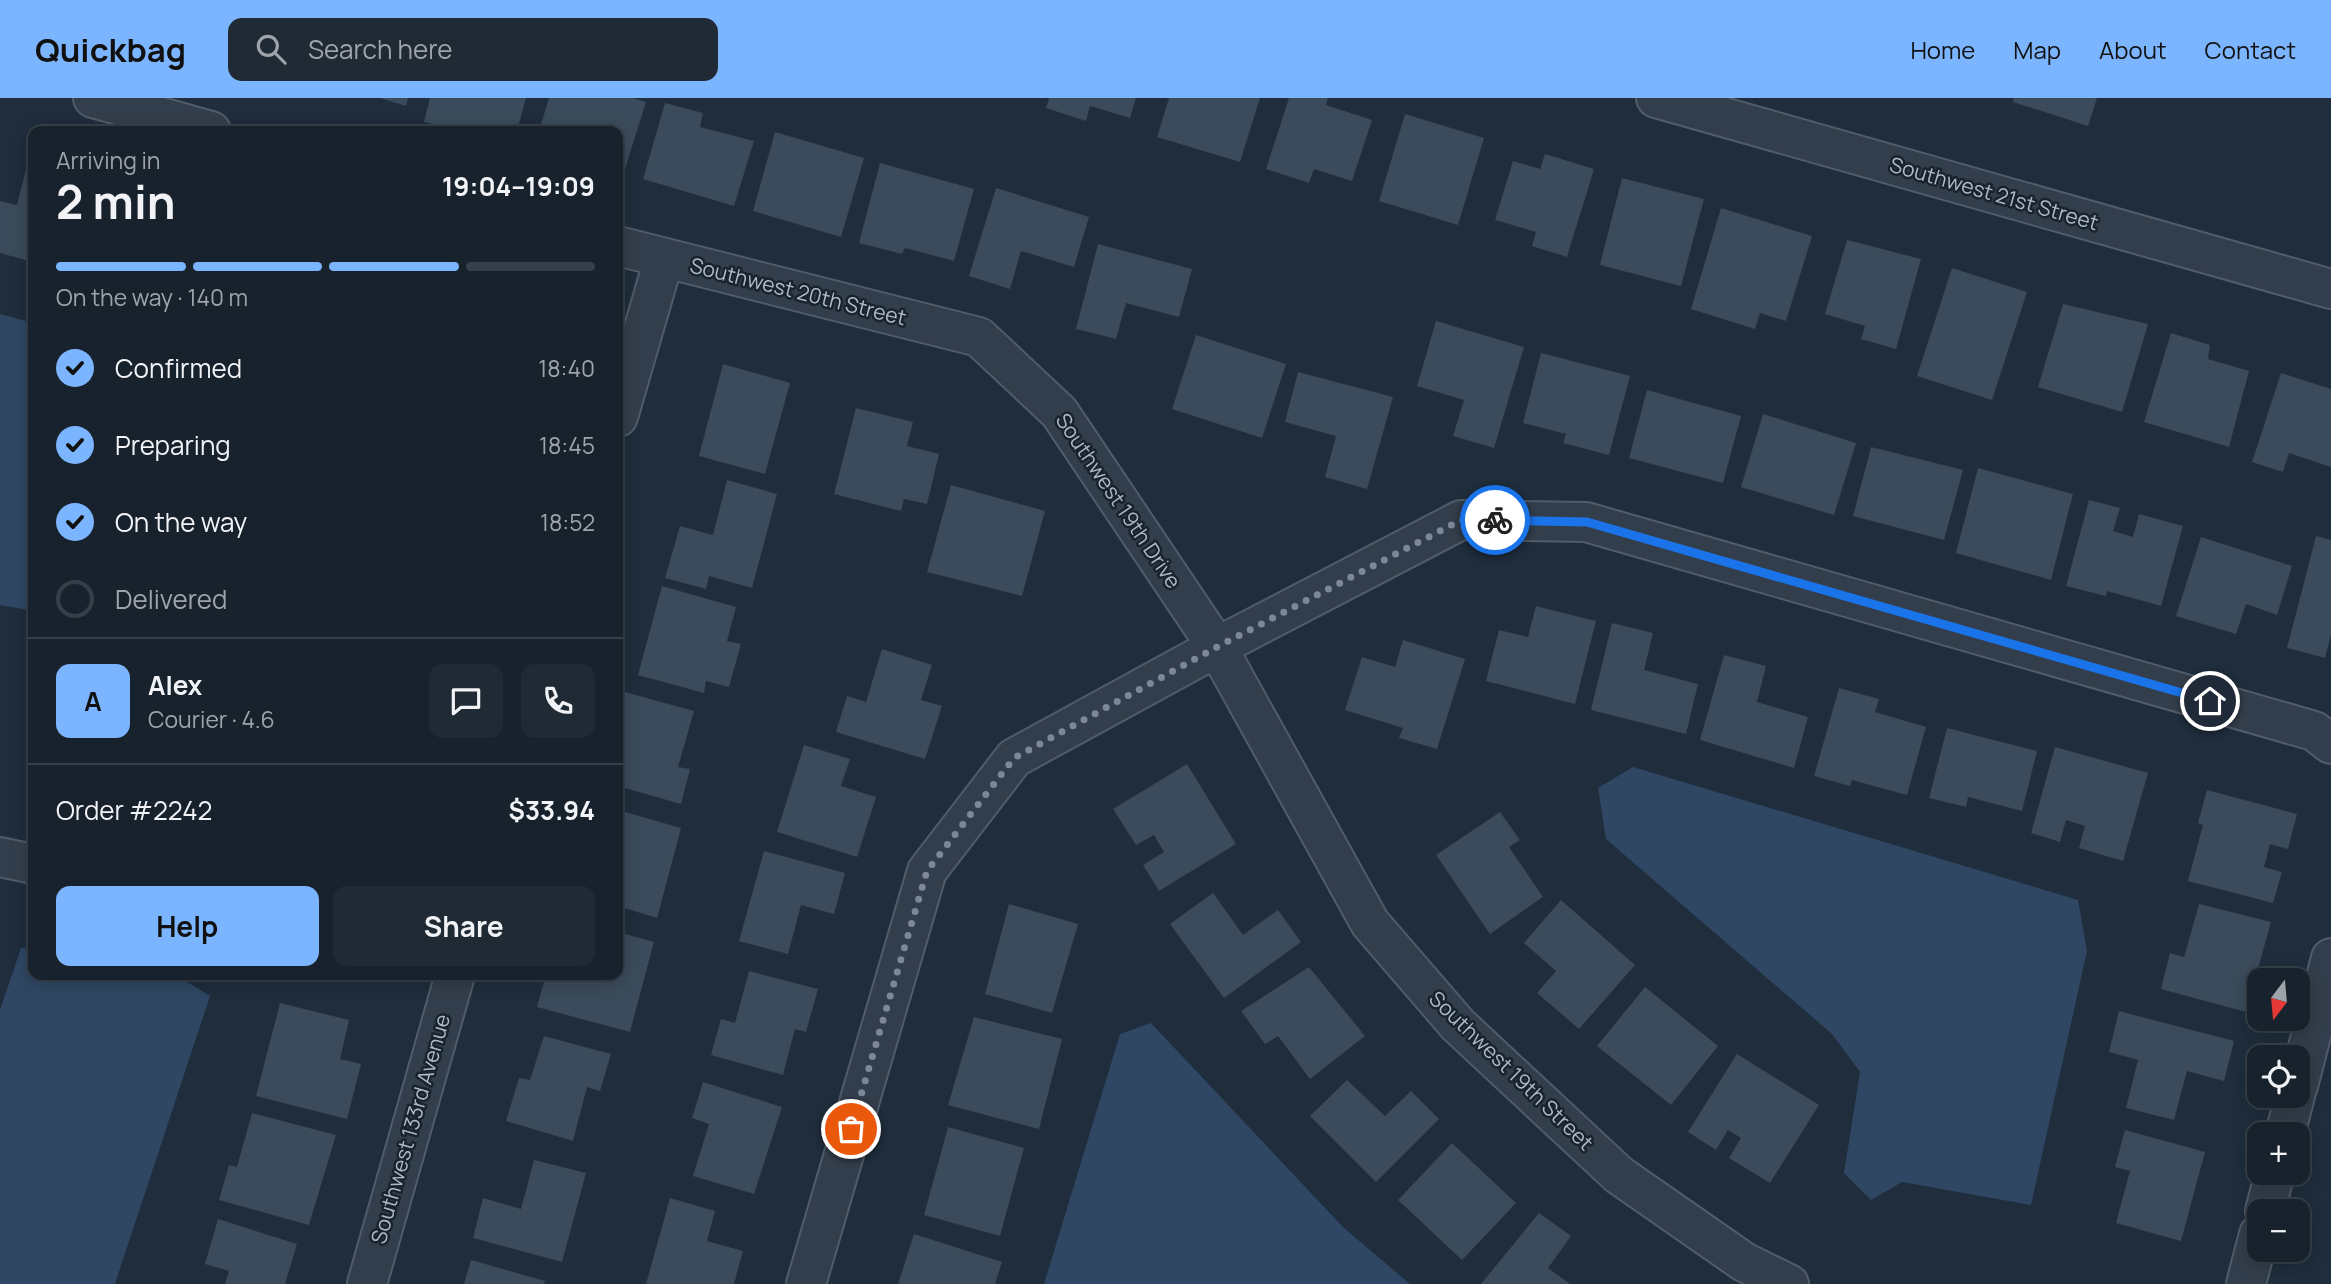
<!DOCTYPE html>
<meta charset="utf-8">
<style>
body{margin:0;font-family:Manrope,sans-serif;background:#202a35;color:#f1f3f6;height:100vh;display:flex;flex-direction:column;font-size:26px;white-space:nowrap}
*{box-sizing:border-box;margin:0}
p{font-size:23px;color:#9ea4aa}
.icon{flex:none;width:38px;height:38px;fill:none;stroke:currentColor;stroke-width:2;stroke-linecap:round;stroke-linejoin:round}
.map{position:relative;flex:1;overflow:hidden}
.panel{position:absolute;left:28px;top:28px;width:595px;height:854px;display:flex;flex-direction:column;background:#17222d;border-radius:14px;box-shadow:0 4px 18px #0003,0 0 0 2px #363f49}
.panel>*{flex:none}
.needle{width:46px;rotate:196deg}
.tools{position:absolute;left:2247px;top:870px;display:grid;gap:14px}
.tools a{display:grid;place-items:center;width:63px;height:63px;border-radius:14px;background:#17222d;box-shadow:0 4px 18px #0003,0 0 0 2px #363f49;font-size:35px}
.pin{position:absolute;display:grid;place-items:center;width:60px;height:60px;color:#fff;margin:-30px;border:4px solid #fff;border-radius:50%;box-shadow:0 2px 7px #0007}
.courier{position:absolute;display:grid;place-items:center;width:70px;height:70px;margin:-35px;border:5px solid #1a73e8;border-radius:50%;background:#fff;color:#222;box-shadow:0 2px 9px #0007}
.overview em{font-style:normal;font-weight:700}
.overview div{display:flex;flex-direction:column-reverse}
.overview{display:flex;align-items:center;justify-content:space-between;height:119px;padding:0 28px}
h1{font-size:46px;font-weight:700;line-height:52px}
.bar{display:grid;grid-template-columns:repeat(4,1fr);gap:10px 7px;align-content:center;height:84px;padding:0 28px}
.bar i{height:9px;border-radius:5px;background:#363f49}
.bar .on{background:#7cb5ff}
.bar p{grid-column:span 4}
.line{display:flex;align-items:center;gap:18px;padding:0 28px;border-top:2px solid #363f49}
.line div{flex:1}
.round{display:grid;place-items:center;flex:none;width:74px;height:74px;border-radius:14px;background:#202a35}
ol{padding:0 28px;list-style:none}
li{display:flex;align-items:center;gap:21px;height:77px}
li p{margin-inline-start:auto}
li .icon{padding:7px;border-radius:50%;background:#7cb5ff;color:#111;stroke-width:4}
li:last-child{color:#9ea4aa}
li i{width:38px;height:38px;border:4px solid #363f49;border-radius:50%}
.action{display:flex;gap:14px;margin-top:auto;padding:14px 28px}
.action a{flex:1;height:80px;border-radius:14px;background:#7cb5ff;color:#111;font-size:28px;font-weight:700;line-height:80px;text-align:center}
.action a+a{background:#202a35;color:#f1f3f6}
header{display:flex;align-items:center;gap:42px;box-sizing:border-box;height:98px;padding:0 35px;background:#7cb5ff;color:#111}
header strong{font-size:33px}
nav{display:flex;gap:38px;margin-inline-start:auto;font-size:24px}
.search{width:490px;height:63px;background:#202a35;display:flex;align-items:center;gap:18px;box-sizing:border-box;padding:0 24px;border-radius:14px;color:#9ea4aa;font-size:26px}
.map>svg:first-child{display:block}
</style>
<header>
<strong>Quickbag</strong>
<div class="search"><svg class="icon" aria-label="search" viewBox="0 0 24 24"><circle cx="10" cy="10" r="6"/><path d="M15 15l6 6"/></svg>Search here</div>
<nav><a>Home</a><a>Map</a><a>About</a><a>Contact</a></nav>
</header>
<div class="map">
<svg width="2331" height="1186" viewBox="0 0 2331 1186">
<rect width="100%" height="100%" fill="#1f2d3c"/>
<path fill="#2f4763" d="M0 216 33 225V513L0 507Z
M1633 669 2078 802 2087 853 2031 1107 1902 1084 1871 1102 1844 1075 1860 974 1832 936 1606 741 1598 690Z
M21 850 33 851V877H163L187 884 210 898 115 1186H0V912Z
M1151 925 1343 1129 1410 1186H1044L1120 936Z"/>
<path fill="#3b4b5b" d="M380 0H408L406 8Z
M430 0H526L517 33H486L461 27 460 33 424 24Z
M549 0H633L646 4 624 74 618 72V33H539Z
M1049 0H1136L1130 20 1090 8 1086 23 1046 10Z
M1169 0H1260L1240 64 1157 39Z
M1289 0H1328L1326 7 1372 22 1352 83 1314 71 1309 85 1266 71Z
M2014 0H2097L2088 28 2013 4Z
M665 5 703 15 700 29 754 43 734 108 643 81Z
M1405 16 1484 40 1458 127 1379 103Z
M775 34 864 60 841 139 753 113Z
M1545 56 1594 71 1567 159 1532 148 1536 134 1495 122 1513 63 1540 71Z
M880 65 974 91 954 163 905 150 902 156 859 145Z
M26 72 33 74V164L0 155V103L17 107Z
M1622 80 1704 101 1681 188 1600 167Z
M996 90 1089 119 1074 169 1021 153 1010 191 969 178Z
M1721 110 1812 138 1786 223 1760 215 1755 231 1691 211Z
M1847 142 1921 161 1896 251 1861 241 1865 228 1825 216Z
M1098 146 1192 171 1179 219 1126 205 1116 241 1076 231Z
M1952 170 2027 194 1992 302 1917 278Z
M2063 206 2148 226 2122 314 2038 289Z
M1436 223 1524 249 1494 350 1453 338 1464 302 1417 288Z
M2171 235 2210 247 2208 261 2249 273 2229 349 2144 324Z
M1196 237 1286 266 1262 340 1172 311Z
M1541 255 1630 278 1609 357 1563 345 1566 336 1523 325Z
M723 266 790 285 765 376 699 358Z
M1298 274 1393 299 1367 391 1325 379 1336 338 1285 324Z
M2281 275 2331 291V369L2289 355 2283 374 2252 364Z
M1647 292 1741 318 1723 385 1629 360Z
M856 310 913 324 907 348 939 356 927 406 904 401 901 413 834 396Z
M1763 316 1856 345 1834 417 1741 389Z
M1871 349 1963 372 1944 442 1853 418Z
M1978 370 2073 396 2051 482 1956 455Z
M727 382 777 396 752 490 709 478 706 491 665 480 680 428 713 437Z
M951 387 1045 413 1022 498 927 474Z
M2089 402 2120 410 2113 433 2133 439 2139 416 2183 428 2161 508 2107 493 2106 498 2066 488Z
M2316 438 2331 442V537L2325 560 2287 550Z
M2201 439 2292 468 2277 517 2246 506 2236 536 2176 518Z
M662 488 736 509 727 543 741 546 729 589 706 583 704 595 638 577Z
M1536 508 1596 523 1575 606 1486 583 1499 532 1528 539Z
M1612 525 1653 535 1644 572 1698 586 1686 636 1591 612Z
M1403 542 1465 561 1437 651 1399 640 1403 630 1345 612 1362 559 1395 569Z
M882 551 932 567 921 602 942 608 925 661 836 634 847 598 866 604Z
M1724 557 1766 568 1757 604 1808 619 1794 670 1700 642Z
M1839 590 1879 601 1875 614 1926 629 1907 697 1852 682 1850 688 1814 678Z
M625 594 694 613 678 669 690 671 681 706 618 688V619Z
M1947 630 2037 653 2022 713 1968 699 1966 709 1929 700Z
M804 647 850 661 841 688 876 699 857 759 777 734Z
M2055 649 2148 675 2123 763 2079 750 2085 728 2066 722 2060 744 2031 735Z
M1187 666 1236 746 1159 793 1143 767 1164 754 1154 737 1136 747 1113 711Z
M2207 692 2297 716 2288 751 2270 746 2264 769 2282 774 2273 805 2188 783 2203 727 2198 725Z
M618 712 681 730 657 820 618 808Z
M1500 714 1520 742 1509 749 1543 799 1490 836 1436 757Z
M764 753 845 775 834 816 801 807 788 856 739 843Z
M1213 795 1243 837 1278 812 1301 844 1224 900 1170 826Z
M1561 802 1635 867 1579 931 1537 895 1556 873 1524 845Z
M1009 806 1078 826 1052 915 985 896Z
M2199 806 2271 824 2246 914 2161 891 2170 855 2184 859Z
M618 834 654 844 630 934 537 909 546 877H618Z
M1309 869 1365 938 1310 981 1278 938 1265 946 1241 913Z
M749 873 818 891 806 934 795 931 783 977 711 957 721 921 735 925Z
M1645 889 1718 948 1671 1007 1597 948Z
M280 905 349 922 340 961 361 966 347 1021 256 998Z
M2119 913 2234 943 2224 983 2187 973 2174 1022 2126 1010 2138 962 2109 954Z
M974 919 1062 941 1039 1031 948 1007Z
M544 938 611 956 600 993 587 989 573 1043 506 1023 519 980 530 982Z
M1737 956 1819 1007 1770 1085 1729 1060 1741 1040 1728 1032 1716 1052 1688 1034Z
M1347 982 1385 1018 1411 993 1439 1021 1376 1084 1310 1018Z
M703 984 782 1009 754 1096 693 1078 709 1026 692 1020Z
M252 1015 336 1037 309 1127 219 1102 229 1067 237 1069Z
M948 1029 1024 1050 1000 1138 924 1117Z
M2125 1032 2205 1054 2181 1143 2116 1125 2130 1073 2115 1069Z
M1452 1045 1516 1105 1462 1162 1398 1102Z
M534 1062 586 1075 562 1164 473 1140 483 1100 521 1111Z
M670 1100 715 1113 707 1143 743 1153 734 1186H646Z
M1539 1115 1571 1138 1548 1170 1570 1186H1481Z
M218 1121 297 1146 285 1186H225L229 1173 205 1166Z
M914 1136 1002 1164 995 1186H898Z
M471 1162 545 1183 544 1186H464Z"/>
<g fill="none" stroke-linecap="round" stroke-linejoin="round">
<defs>
<path id="minor" d="M93 0 211 33
M1656 0 2331 191
M618 148 979 239 1059 314 1217 549 1370 825 1458 927 1619 1077 1744 1164 1789 1186
M618 319 664 161
M0 759 33 766
M2298 988 2331 860
M2285 1036 2295 998
M2265 1113 2275 1074
M367 1186 455 877
M806 1186 927 773 1014 660 1217 549 1461 422 1586 424 2314 633 2331 646
M2246 1186 2259 1136"/>
</defs>
<use href="#minor" stroke="#515c6a" stroke-width="42"/>
<use href="#minor" stroke="#333e4c" stroke-width="38"/>
</g>
<g fill="none" stroke-linecap="round" stroke-linejoin="round">
<path stroke="#7c8897" stroke-width="7" stroke-dasharray="0 12.6" d="M851 1031 927 773 1014 660 1217 549 1461 422H1495"/>
<path stroke="#1a73e8" stroke-width="9" d="M1495 422 1587 424 2210 603"/>
</g>
<g text-anchor="middle" stroke-width="5" stroke-linejoin="round" paint-order="stroke">
<g font-size="21" fill="#aeb9c8" stroke="#182330">
<text transform="translate(1994 96) rotate(16)" y="7">Southwest 21st Street</text>
<text transform="translate(798 194) rotate(14)" y="7">Southwest 20th Street</text>
<text transform="translate(1118 403) rotate(56)" y="7">Southwest 19th Drive</text>
<text transform="translate(1511 973) rotate(44)" y="7">Southwest 19th Street</text>
<text transform="translate(411 1031) rotate(-74)" y="7">Southwest 133rd Avenue</text>
</g>
</g>
</svg>
<div class="tools">
<a><svg class="needle" viewBox="-14 -14 28 28"><path d="M0-13l5 13h-10z" fill="#e53935"/><path d="M0 13l5-13h-10z" fill="#9ea4aa"/></svg></a>
<a><svg class="icon" aria-label="locate" viewBox="0 0 24 24"><circle cx="12" cy="12" r="6"/><path d="M12 2v4M12 18v4M2 12h4M18 12h4"/></svg></a>
<a>+</a>
<a>−</a>
</div>
<div class="pin" style="left:851px;top:1031px;background:#ea580c"><svg class="icon" aria-label="bag" viewBox="0 0 24 24"><path d="M5 8h14l-1 12H6zM9 8a3 3 0 0 1 6 0"/></svg></div>
<div class="pin" style="left:2210px;top:603px;background:#1f2937"><svg class="icon" aria-label="home" viewBox="0 0 24 24"><path d="M3 11l9-7 9 7M6 9v11h12V9"/></svg></div>
<div class="courier" style="left:1495px;top:422px"><svg class="icon" aria-label="bike" viewBox="0 0 24 24"><circle cx="6" cy="16" r="4"/><circle cx="18" cy="16" r="4"/><path d="M6 16l4-8h5l3 8M10 8l3 8H6M13 5h3"/></svg></div>
<section class="panel">
<div class="overview"><div><h1>2 min</h1><p>Arriving in</p></div><em>19:04–19:09</em></div>
<div class="bar"><i class="on"></i><i class="on"></i><i class="on"></i><i></i><p>On the way · 140 m</p></div>
<ol>
<li><svg class="icon" aria-label="check" viewBox="0 0 24 24"><path d="M5 12l5 5 9-10"/></svg>Confirmed<p>18:40</p></li>
<li><svg class="icon" aria-label="check" viewBox="0 0 24 24"><path d="M5 12l5 5 9-10"/></svg>Preparing<p>18:45</p></li>
<li><svg class="icon" aria-label="check" viewBox="0 0 24 24"><path d="M5 12l5 5 9-10"/></svg>On the way<p>18:52</p></li>
<li><i></i>Delivered</li>
</ol>
<div class="line" style="height:126px"><b class="round" style="background:#7cb5ff;color:#111">A</b><div><b>Alex</b><p>Courier · 4.6</p></div><a class="round"><svg class="icon" aria-label="chat" viewBox="0 0 24 24"><path d="M4 5h16v11H9l-5 4z"/></svg></a><a class="round"><svg class="icon" aria-label="phone" viewBox="0 0 24 24"><path d="M5 4h4l2 5-3 2q2 4 5 5l2-3 5 2v4C11 20 4 13 5 4z"/></svg></a></div>
<div class="line" style="height:91px"><div>Order #2242</div><b>$33.94</b></div>
<div class="action"><a>Help</a><a>Share</a></div>
</section>
</div>
